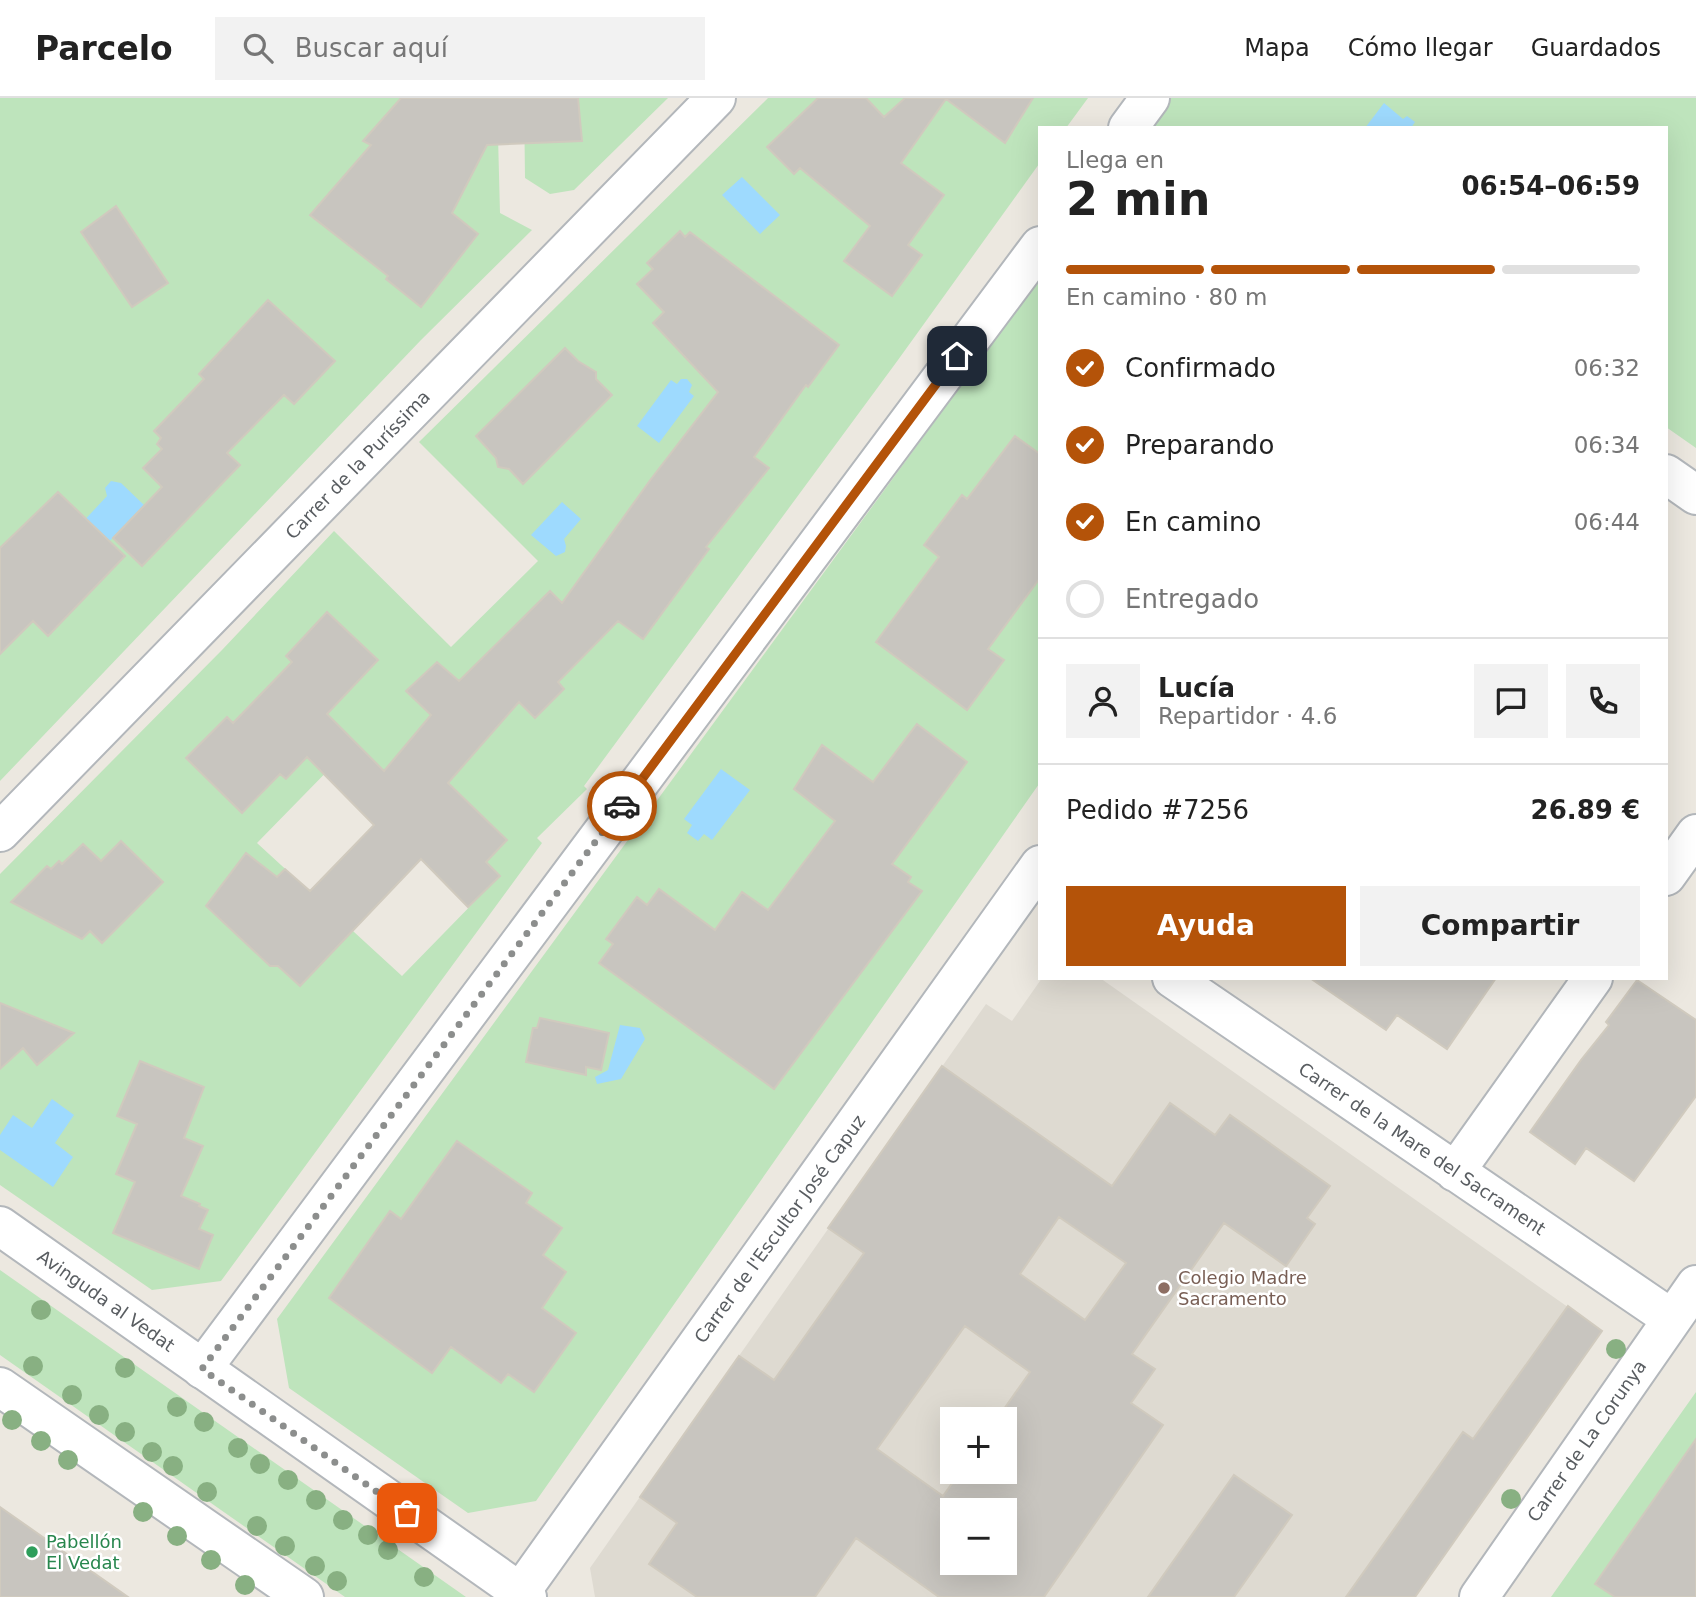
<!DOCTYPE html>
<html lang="es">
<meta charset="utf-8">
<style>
body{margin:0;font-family:"DejaVu Sans",sans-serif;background:#f2f2f2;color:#222;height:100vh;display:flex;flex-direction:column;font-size:26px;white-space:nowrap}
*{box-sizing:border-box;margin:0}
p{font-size:23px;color:#767676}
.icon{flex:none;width:38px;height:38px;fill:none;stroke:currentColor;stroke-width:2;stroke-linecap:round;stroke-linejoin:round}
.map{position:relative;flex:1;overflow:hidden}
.panel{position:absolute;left:1038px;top:28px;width:630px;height:854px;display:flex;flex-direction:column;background:#fff;border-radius:0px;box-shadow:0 7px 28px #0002}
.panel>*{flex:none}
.fabs{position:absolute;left:940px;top:1309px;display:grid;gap:14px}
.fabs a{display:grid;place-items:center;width:77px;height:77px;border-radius:0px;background:#fff;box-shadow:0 7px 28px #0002;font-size:35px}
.pin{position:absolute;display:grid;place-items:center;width:60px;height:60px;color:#fff;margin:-30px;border-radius:14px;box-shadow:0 4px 10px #0006}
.courier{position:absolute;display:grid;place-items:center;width:70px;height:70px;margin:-35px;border:5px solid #b45309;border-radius:50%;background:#fff;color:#222;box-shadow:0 2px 9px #0007}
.overview em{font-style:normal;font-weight:800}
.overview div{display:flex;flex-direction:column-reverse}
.overview{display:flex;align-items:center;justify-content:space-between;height:119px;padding:0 28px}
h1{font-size:46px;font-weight:800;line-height:52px}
.bar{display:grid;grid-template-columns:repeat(4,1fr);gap:10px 7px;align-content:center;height:84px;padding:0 28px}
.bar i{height:9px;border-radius:5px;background:#e0e0e0}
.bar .selected{background:#b45309}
.bar p{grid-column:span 4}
.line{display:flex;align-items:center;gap:18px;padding:0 28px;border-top:2px solid #e0e0e0}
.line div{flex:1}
.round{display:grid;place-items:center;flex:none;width:74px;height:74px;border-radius:0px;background:#f2f2f2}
ol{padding:0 28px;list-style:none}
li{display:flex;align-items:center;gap:21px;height:77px}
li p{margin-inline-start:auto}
li .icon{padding:7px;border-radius:50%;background:#b45309;color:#fff;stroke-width:4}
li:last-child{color:#767676}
li i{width:38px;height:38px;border:4px solid #e0e0e0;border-radius:50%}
.button{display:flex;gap:14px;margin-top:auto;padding:14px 28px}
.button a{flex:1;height:80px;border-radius:0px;background:#b45309;color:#fff;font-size:28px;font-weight:800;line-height:80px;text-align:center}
.button a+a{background:#f2f2f2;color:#222}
header{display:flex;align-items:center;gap:42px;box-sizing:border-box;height:98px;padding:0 35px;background:#fff;border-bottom:2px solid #e0e0e0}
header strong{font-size:33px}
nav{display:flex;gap:38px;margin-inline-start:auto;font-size:24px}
.search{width:490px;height:63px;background:#f2f2f2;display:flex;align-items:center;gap:18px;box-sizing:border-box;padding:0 24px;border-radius:0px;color:#767676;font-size:26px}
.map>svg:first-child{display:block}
</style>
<header>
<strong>Parcelo</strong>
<div class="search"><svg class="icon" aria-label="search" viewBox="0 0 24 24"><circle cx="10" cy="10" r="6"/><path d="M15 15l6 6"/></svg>Buscar aquí</div>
<nav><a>Mapa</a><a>Cómo llegar</a><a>Guardados</a></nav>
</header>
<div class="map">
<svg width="1696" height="1499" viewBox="0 0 1696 1499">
<rect width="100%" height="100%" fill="#ece8e0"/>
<path fill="#dedad1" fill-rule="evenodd" d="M1042 880H1100L1602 1233 1415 1499H595L590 1470 986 906 1012 923ZM952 1321H1004V1374H952ZM952 1412H1004V1465H952Z"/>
<path fill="#bee4bc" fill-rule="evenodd" d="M0 0H497L500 115 532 132 421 242 0 683Z
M524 0H668L574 92 550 96 525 80Z
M768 0H1088L1066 30H1040L1039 66 898 262 584 688 587 691 537 740 542 745 221 1183 152 1192 0 1087V776L222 552 334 433 451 549 538 463 419 344ZM345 655 484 794 402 878 257 745Z
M1171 0H1696V350L1666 329V30H1150Z
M1039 181V686L536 1403 468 1415 289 1290 277 1221Z
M0 1172 466 1499H345L0 1257Z
M1696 1294V1499H1551Z"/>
<path fill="#9edafe" d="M1384 5 1403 21 1407 18 1415 24 1411 30H1365Z
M742 79 780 117 760 136 722 97Z
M681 281H687L692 287 689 294 694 298 659 345 637 328 671 282 677 286Z
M111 383 121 385 144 407 102 451 79 428 107 398 105 390Z
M562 404 581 421 564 441 566 448 565 454 556 458 531 437Z
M721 671 750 692 712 742 704 736 698 743 687 735 692 727 684 721Z
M620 927 640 930 645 941 621 981 597 986 595 979 608 972Z
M52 1001 74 1017 55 1045 73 1059 53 1089 0 1052V1037L13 1017 32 1030Z"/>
<path fill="#c8c5bf" stroke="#d0cabe" stroke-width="2" fill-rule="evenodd" d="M401 0H578L582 43 487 47 452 115 478 136 421 209 386 181 388 178 310 117 371 47 363 43Z
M818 0H866L884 19 905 0H1033L1005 45 946 1 901 65 944 97 908 147 922 157 892 198 844 163 870 128 800 70 794 76 767 49Z
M116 108 168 185 132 209 81 134Z
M680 133 685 139 690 134 839 247 808 289 806 287 754 359 769 370 706 449 709 451 643 541 618 523 558 584 564 591 535 620 519 604 448 685 507 742 486 764 500 778 468 809 421 761 300 888 278 868H270L206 808 246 755 277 779 285 771 310 793 374 727 307 659 286 681 280 676 242 715 186 660 227 619 233 625 292 564 286 558 327 514 378 562 327 616 384 673 431 617 406 593 437 564 459 583 550 493 562 505 651 381 718 294 653 225 664 214 637 186 653 171 647 165Z
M268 202 335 263 294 306 284 297 227 355 240 367 142 468 113 440 162 389 143 370 162 351 157 346 161 340 154 333 204 281 199 276Z
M565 250 578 263 596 274V281L612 297 523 386 509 371 498 369 496 360 476 338Z
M1015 338 1040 356V480L988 551 1004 562 967 612 876 544 939 459 924 447 962 397 967 401Z
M58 394 125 458 48 538 33 523 0 556V450Z
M917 626 967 664 892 766 911 779 908 784 922 793 774 991 599 865 613 846 606 841 637 799 647 807 659 791 715 832 742 794 768 812 835 723 794 691 822 647 873 684Z
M121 743 163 784 102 845 90 833 82 841 11 804 47 768 51 771 59 763 62 766 83 746 101 763Z
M1310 880H1496L1447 951 1397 917 1386 932Z
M1637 882 1696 922V998L1634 1083 1586 1050 1575 1066 1530 1034 1581 962 1609 927 1606 924Z
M0 905 74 935 37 967 23 950 0 971Z
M540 920 609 935 601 972 586 969V977L526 964 533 930H537Z
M140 963 204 989 184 1040 203 1048 181 1098 200 1106 199 1108 208 1112 199 1131 213 1137 199 1171 113 1135 135 1084 116 1076 137 1026 117 1018Z
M942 968 1112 1088 1170 1005 1215 1037 1230 1017 1330 1088 1307 1120 1315 1126 1286 1168 1224 1125 1132 1256 1155 1271 1131 1305 1163 1327 1044 1499H939L856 1440 815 1499H697L649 1466 677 1425 640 1399 739 1258 774 1282 864 1155 828 1130ZM1059 1119 1126 1165 1085 1222 1020 1176ZM965 1228 1030 1274 997 1321H1004V1374H960L943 1398 877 1351ZM952 1412H1004V1465H952Z
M457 1043 532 1095 526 1105 562 1130 543 1157 566 1174 542 1210 576 1235 534 1294 508 1276 501 1285 451 1249 432 1275 329 1200 390 1113 401 1121Z
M1568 1208 1602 1233 1415 1499H1346L1463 1334 1473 1341Z
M1696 1341V1499H1615L1595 1486Z
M1234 1377 1292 1417 1234 1499H1148Z
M0 1409 128 1499H0Z"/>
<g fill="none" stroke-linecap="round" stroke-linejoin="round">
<defs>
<path id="minor" d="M1128 30 1150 0
M1666 376 1696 397
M0 734 716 0
M1666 778 1696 736
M1172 880 1672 1221
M1455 1074 1593 880
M202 1271 1040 148
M517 1499 1040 767
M1479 1499 1696 1187"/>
<path id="tertiary" d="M0 1128 527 1499
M0 1289 304 1499"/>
</defs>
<use href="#minor" stroke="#b3b7bb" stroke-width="42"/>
<use href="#tertiary" stroke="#b3b7bb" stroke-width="42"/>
<use href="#minor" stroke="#fff" stroke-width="38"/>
<use href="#tertiary" stroke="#fff" stroke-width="38"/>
</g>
<g fill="#88b082">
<circle cx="41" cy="1212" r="10"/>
<circle cx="1616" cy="1251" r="10"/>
<circle cx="33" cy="1268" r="10"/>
<circle cx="125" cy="1270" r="10"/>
<circle cx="72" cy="1297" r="10"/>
<circle cx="177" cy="1309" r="10"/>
<circle cx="99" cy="1317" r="10"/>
<circle cx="12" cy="1322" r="10"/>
<circle cx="204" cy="1324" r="10"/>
<circle cx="125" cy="1334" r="10"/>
<circle cx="41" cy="1343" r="10"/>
<circle cx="238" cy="1350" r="10"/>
<circle cx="152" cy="1354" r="10"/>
<circle cx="68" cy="1362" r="10"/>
<circle cx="260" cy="1366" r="10"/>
<circle cx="173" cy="1368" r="10"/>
<circle cx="288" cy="1382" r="10"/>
<circle cx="207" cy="1394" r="10"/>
<circle cx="1511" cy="1401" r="10"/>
<circle cx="316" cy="1402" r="10"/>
<circle cx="143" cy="1414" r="10"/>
<circle cx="343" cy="1422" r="10"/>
<circle cx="257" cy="1428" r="10"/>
<circle cx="368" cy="1437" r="10"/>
<circle cx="177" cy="1438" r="10"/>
<circle cx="285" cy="1448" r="10"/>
<circle cx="388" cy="1452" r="10"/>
<circle cx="211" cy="1462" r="10"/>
<circle cx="315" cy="1468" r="10"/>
<circle cx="424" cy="1479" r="10"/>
<circle cx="337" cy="1483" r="10"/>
<circle cx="245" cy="1487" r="10"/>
</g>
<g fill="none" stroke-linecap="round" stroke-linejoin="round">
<path stroke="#8c8e8d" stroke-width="7" stroke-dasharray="0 12.6" d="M407 1415 202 1271 622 708"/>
<path stroke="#b45309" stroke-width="9" d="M622 708 957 258"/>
</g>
<circle fill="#8d6e63" stroke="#fff" stroke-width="2.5" cx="1164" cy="1190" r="7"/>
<circle fill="#2e9e5b" stroke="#fff" stroke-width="2.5" cx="32" cy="1454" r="7"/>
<g text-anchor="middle" stroke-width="5" stroke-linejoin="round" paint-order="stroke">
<g font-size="18" fill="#595d61" stroke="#fff">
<text transform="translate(358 367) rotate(-46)" y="6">Carrer de la Puríssima</text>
<text transform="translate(1422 1051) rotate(34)" y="6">Carrer de la Mare del Sacrament</text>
<text transform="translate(780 1131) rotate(-54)" y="6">Carrer de l'Escultor José Capuz</text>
<text transform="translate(106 1203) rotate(35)" y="6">Avinguda al Vedat</text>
<text transform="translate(1587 1343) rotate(-55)" y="6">Carrer de La Corunya</text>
</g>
<g font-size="18" fill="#785e54" stroke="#fff" text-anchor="start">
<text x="1178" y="1186">Colegio Madre<tspan x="1178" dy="21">Sacramento</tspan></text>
</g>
<g font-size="18" fill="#27864d" stroke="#fff" text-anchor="start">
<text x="46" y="1450">Pabellón<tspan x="46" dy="21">El Vedat</tspan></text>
</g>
</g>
</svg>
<div class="fabs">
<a>+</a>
<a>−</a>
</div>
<div class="pin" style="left:407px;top:1415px;background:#ea580c"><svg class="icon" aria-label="bag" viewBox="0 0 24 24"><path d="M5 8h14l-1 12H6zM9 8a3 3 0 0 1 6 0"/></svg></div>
<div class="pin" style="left:957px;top:258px;background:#1f2937"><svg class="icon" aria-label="home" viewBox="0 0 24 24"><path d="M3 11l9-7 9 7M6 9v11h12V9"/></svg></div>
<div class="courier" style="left:622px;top:708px"><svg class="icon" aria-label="car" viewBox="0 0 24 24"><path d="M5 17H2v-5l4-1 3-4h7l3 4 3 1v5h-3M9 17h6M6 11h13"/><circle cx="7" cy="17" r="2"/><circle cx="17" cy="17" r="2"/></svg></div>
<section class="panel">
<div class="overview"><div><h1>2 min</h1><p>Llega en</p></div><em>06:54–06:59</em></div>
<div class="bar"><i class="selected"></i><i class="selected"></i><i class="selected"></i><i></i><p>En camino · 80 m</p></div>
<ol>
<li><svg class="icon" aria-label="check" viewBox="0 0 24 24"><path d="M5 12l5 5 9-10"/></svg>Confirmado<p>06:32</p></li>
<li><svg class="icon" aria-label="check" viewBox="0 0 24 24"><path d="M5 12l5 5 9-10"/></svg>Preparando<p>06:34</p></li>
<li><svg class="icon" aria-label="check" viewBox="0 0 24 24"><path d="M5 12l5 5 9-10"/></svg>En camino<p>06:44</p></li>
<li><i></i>Entregado</li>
</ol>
<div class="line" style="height:126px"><a class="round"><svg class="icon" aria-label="person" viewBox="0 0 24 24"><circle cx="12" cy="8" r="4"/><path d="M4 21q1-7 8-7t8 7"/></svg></a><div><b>Lucía</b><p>Repartidor · 4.6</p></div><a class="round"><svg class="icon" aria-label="chat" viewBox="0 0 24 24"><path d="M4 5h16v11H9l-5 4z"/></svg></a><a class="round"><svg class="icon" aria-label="phone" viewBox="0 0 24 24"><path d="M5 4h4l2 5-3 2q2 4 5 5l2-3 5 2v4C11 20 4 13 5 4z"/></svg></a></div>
<div class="line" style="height:91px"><div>Pedido #7256</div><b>26.89 €</b></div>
<div class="button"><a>Ayuda</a><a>Compartir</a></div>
</section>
</div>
